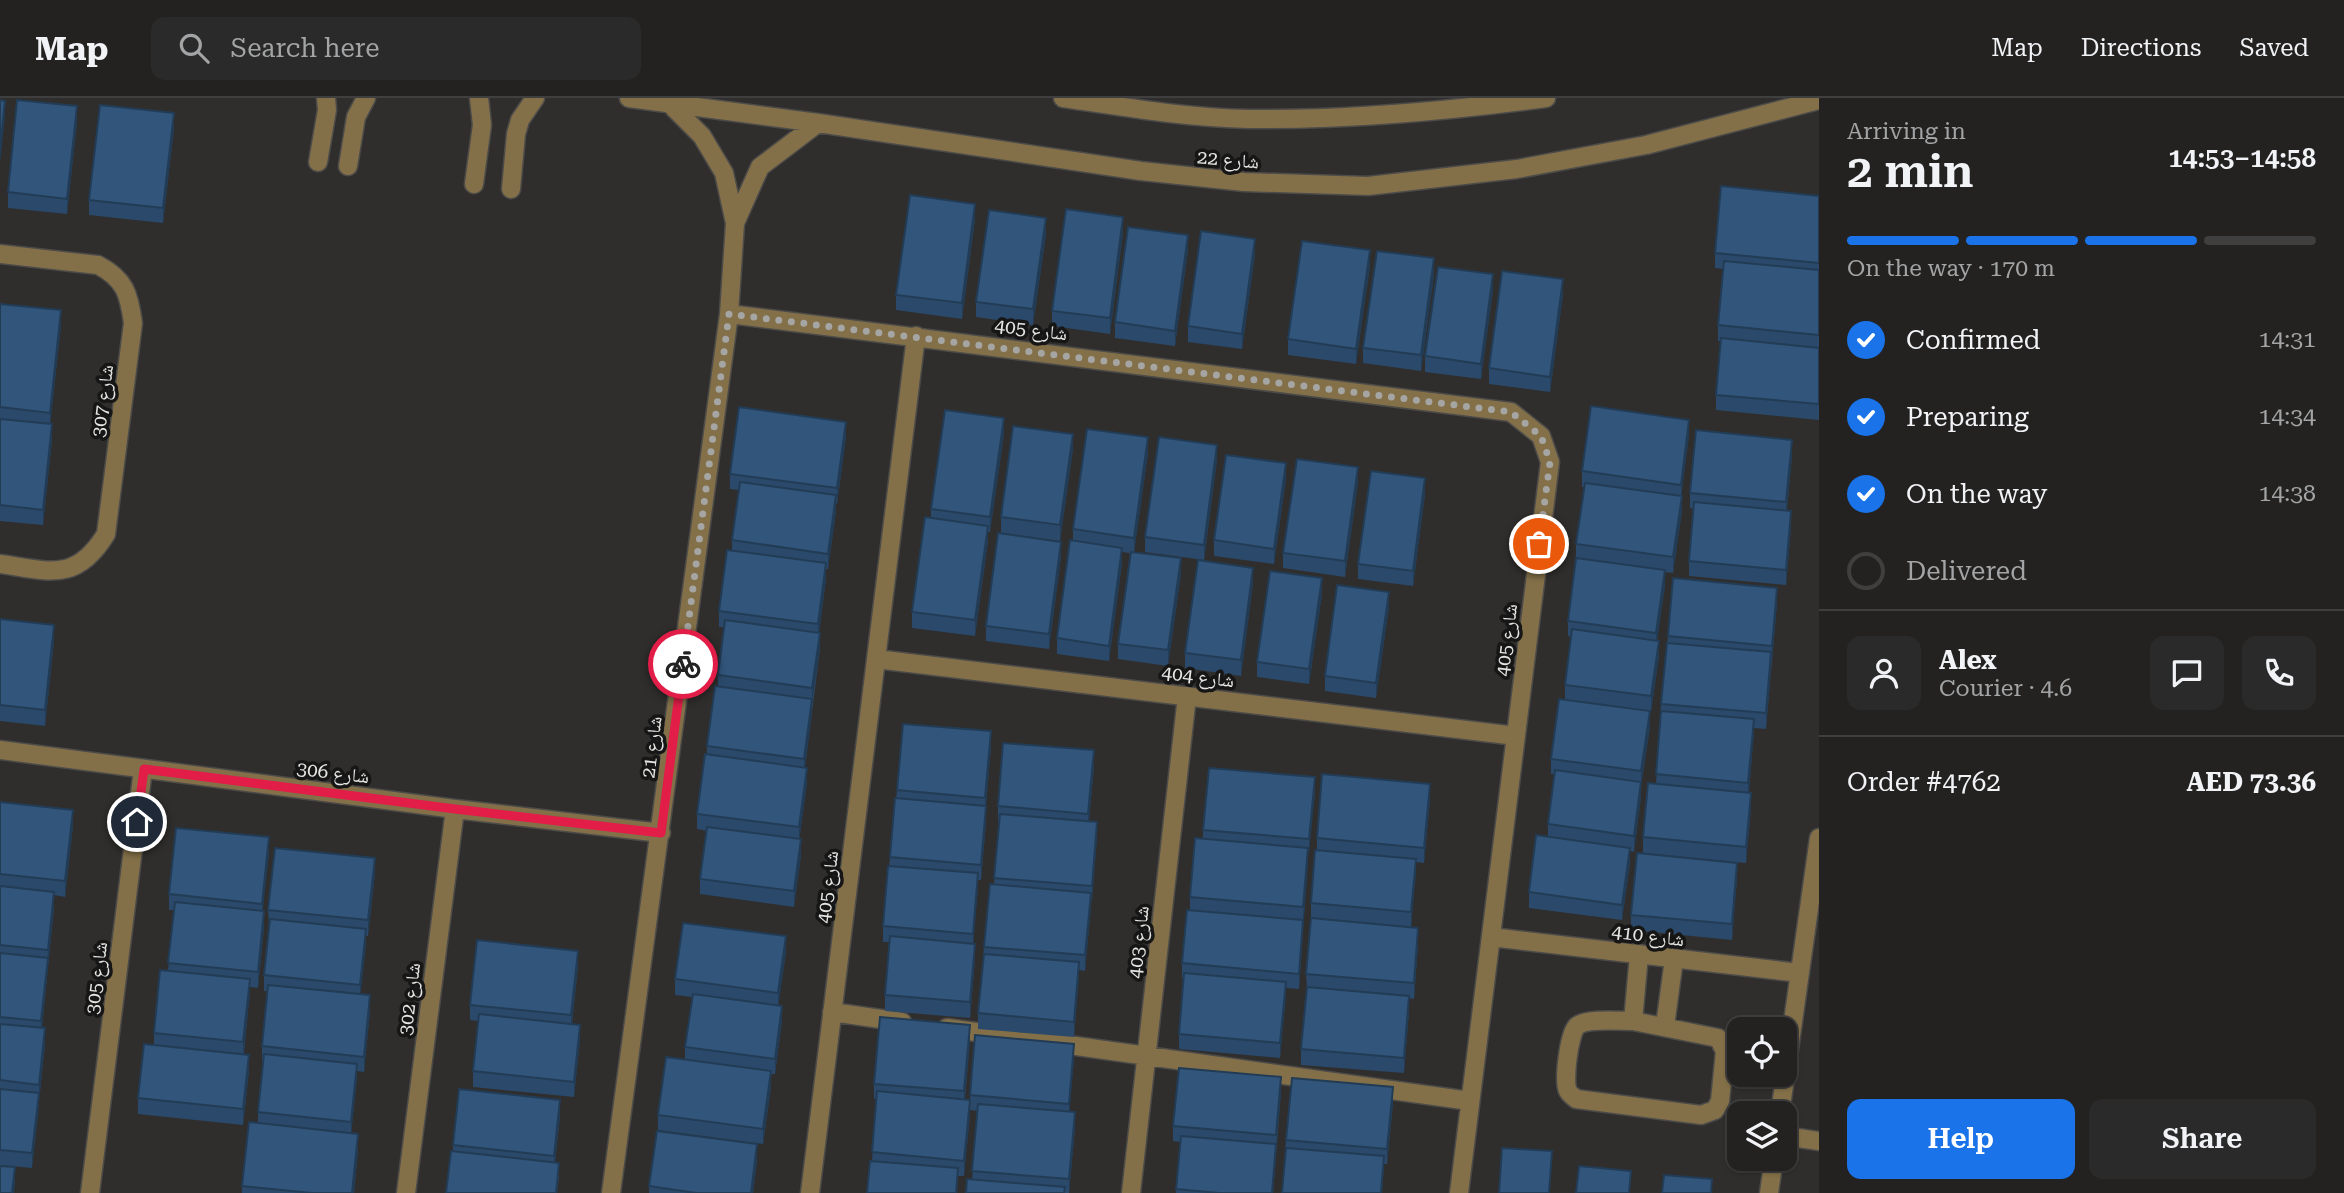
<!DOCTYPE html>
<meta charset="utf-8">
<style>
body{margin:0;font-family:"Roboto Serif","Noto Naskh Arabic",serif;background:#2b2a2a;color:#f1f3f6;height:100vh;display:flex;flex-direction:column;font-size:26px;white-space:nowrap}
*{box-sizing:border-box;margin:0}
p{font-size:23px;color:#a3a4a5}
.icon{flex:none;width:38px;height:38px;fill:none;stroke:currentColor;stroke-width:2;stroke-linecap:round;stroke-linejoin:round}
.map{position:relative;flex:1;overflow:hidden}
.panel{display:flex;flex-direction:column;background:#232221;width:525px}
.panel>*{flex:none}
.fabs{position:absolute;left:1727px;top:919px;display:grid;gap:14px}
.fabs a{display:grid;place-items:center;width:70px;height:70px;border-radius:14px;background:#232221;box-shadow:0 2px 5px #0004,0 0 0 2px #403f3f;font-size:35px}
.pin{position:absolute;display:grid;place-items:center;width:60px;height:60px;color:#fff;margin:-30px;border:4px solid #fff;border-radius:50%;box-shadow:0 2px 7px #0007}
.courier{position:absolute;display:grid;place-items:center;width:70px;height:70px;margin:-35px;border:5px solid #e11d48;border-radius:50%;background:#fff;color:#222;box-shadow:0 2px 9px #0007}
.headline em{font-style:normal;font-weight:600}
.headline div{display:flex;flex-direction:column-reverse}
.headline{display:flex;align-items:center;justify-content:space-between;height:119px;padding:0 28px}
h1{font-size:46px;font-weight:600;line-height:52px}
.bar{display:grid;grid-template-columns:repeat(4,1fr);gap:10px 7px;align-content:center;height:84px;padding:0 28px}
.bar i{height:9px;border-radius:5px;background:#403f3f}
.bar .active{background:#1a73e8}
.bar p{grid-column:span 4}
.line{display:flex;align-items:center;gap:18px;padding:0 28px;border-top:2px solid #403f3f}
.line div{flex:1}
.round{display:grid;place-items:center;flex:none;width:74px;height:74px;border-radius:14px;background:#2b2a2a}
ol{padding:0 28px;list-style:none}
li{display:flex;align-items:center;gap:21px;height:77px}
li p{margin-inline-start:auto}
li .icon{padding:7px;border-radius:50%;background:#1a73e8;color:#fff;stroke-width:4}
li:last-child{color:#a3a4a5}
li i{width:38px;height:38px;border:4px solid #403f3f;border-radius:50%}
.button{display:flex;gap:14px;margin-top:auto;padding:14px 28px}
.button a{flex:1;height:80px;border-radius:14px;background:#1a73e8;color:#fff;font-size:28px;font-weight:600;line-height:80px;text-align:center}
.button a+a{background:#2b2a2a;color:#f1f3f6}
header{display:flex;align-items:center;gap:42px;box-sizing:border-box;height:98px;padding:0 35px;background:#232221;border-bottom:2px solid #403f3f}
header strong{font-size:33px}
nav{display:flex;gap:38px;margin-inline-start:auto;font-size:24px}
.search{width:490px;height:63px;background:#2b2a2a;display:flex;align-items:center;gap:18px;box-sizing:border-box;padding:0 24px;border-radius:14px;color:#a3a4a5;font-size:26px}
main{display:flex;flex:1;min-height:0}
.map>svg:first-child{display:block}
</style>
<header>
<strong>Map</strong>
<div class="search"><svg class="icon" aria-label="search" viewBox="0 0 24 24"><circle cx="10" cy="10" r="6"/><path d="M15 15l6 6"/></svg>Search here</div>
<nav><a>Map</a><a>Directions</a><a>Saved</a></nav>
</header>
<main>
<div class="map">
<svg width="1819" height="1095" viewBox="0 0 1819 1095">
<rect width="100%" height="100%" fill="#2f2e2c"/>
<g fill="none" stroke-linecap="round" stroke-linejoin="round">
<defs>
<path id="minor" d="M629 0 818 25 1141 73 1244 84 1368 88 1517 71 1646 47 1819 2
M1063 0C1123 9 1188 20 1249 21 1348 22 1448 13 1546 0
M318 64 327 12 326 0
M348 68 356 19 366 0
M474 86 482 27 479 0
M511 91 516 36 520 22 535 0
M735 125 760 69 818 25
M0 156 98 167C125 181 129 196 133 225L106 436C76 485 49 473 0 466
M729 216 1511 314 1541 338 1550 364 1459 1095
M876 561 1516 638
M0 652 455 711 661 735
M1491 839 1800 875
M832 914 902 924
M1633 923 1718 940 1725 953 1720 1003 1715 1012 1701 1017 1576 1001C1573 998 1570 997 1568 993 1563 984 1569 935 1577 928 1586 920 1620 923 1633 923Z
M1633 923 1639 857
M1665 928 1674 861
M947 930 1470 1003
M1780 1015 1819 740
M1785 1038 1819 1043
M90 1095 143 671
M406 1095 455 711
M611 1095 729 216 735 125 724 75 702 38 669 5
M810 1095 916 238
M1131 1095 1187 598
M1769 1095 1774 1060"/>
</defs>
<use href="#minor" stroke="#4c4b49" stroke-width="21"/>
<use href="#minor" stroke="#837048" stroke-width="18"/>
</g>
<path fill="#2b496a" d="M77 24 67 116 8 110V94Z
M174 30 163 125 89 117V102Z
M1819 98V322L1716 312V297L1721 243H1718V227L1724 171 1715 170V155Z
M975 121 962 221 896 212V197Z
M1123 135 1110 236 1052 228V213Z
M1046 136 1033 227 976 219V204Z
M1188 152 1175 248 1115 240V224Z
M1255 156 1242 251 1188 244V228Z
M1370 168 1356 266 1288 257V241Z
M1434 176 1421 273 1363 265V250Z
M1493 192 1481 281 1425 274V258Z
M1563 196 1550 294 1489 286V270Z
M0 206 61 227 50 326 52 342 43 427 0 423Z
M1004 336 990 434H988V443L975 538 912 530V514L931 420V411Z
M1689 337 1681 398 1682 413 1673 475 1665 474V487L1657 543 1659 558 1651 614H1650V629L1641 688V699L1634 754 1630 753V765L1622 822 1529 810V794L1548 738V726L1554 676H1551V661L1565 602V587L1571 539 1568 538V523L1576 460V446L1584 389H1582V373Z
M846 339 837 406 836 405V413L828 471H826V481L819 535 820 551 805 669 807 685 799 741 801 757 794 809 700 796V781L707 733 697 731V716L707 656V648L718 588V577L724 529H719V513L732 452V442L739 392 730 391V376Z
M1073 351 1060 443 1001 435V419Z
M1148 355 1134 454 1181 476 1168 568 1118 561V546L1130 455 1122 454V465L1109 563 1057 556V540L1073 443V431Z
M1792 357 1787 413 1791 429 1786 487 1689 478V463L1694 411 1690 410V395Z
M1217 362 1204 462 1145 454V439Z
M1286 381 1274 466 1214 458V442Z
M1358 384 1345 479 1283 470V455Z
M1425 396 1413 488 1358 481V466Z
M1061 459 1049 551 986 543V528Z
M1253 485 1241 578 1185 570V555Z
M1322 496 1309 586 1257 579V564Z
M1777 505 1766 631 1754 630 1749 695 1751 710 1746 765 1643 755V739L1656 686 1661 606 1668 538Z
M1389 509 1376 600 1325 593V578Z
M0 521 54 543 45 628 0 623Z
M991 649 986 708V724L981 782H978L973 845 975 861 970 920 885 913V897L890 844H883V828L897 692Z
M1094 668 1089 724 1097 740 1085 873 1079 872 1074 939 978 931V915L984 849 994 786 999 724H998V708Z
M1315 694 1308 757 1299 891 1286 890 1280 960 1179 951V936L1184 881H1182V865L1190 812V799L1203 741V732Z
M1430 702 1424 765 1416 764 1411 829 1418 846 1414 901 1409 900V913L1404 975 1301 967V951L1307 891 1306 876 1311 820V805L1317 752V740Z
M0 704 73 727 65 799 54 797V809L42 930 45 946 32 1070 0 1067Z
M269 755 262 813 264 829 258 890 250 889 244 956 249 973 243 1027 138 1016V1000L154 947V935L168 873 174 812H169V796Z
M375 775 368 838H366L360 896 370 913 364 974 357 973 351 1035 358 1052 354 1095H242V1088L258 1025V1014L263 964 262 963V948L267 893H264V877L269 827 268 812Z
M1737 780 1732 842 1631 832V817Z
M786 854 778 907 782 923 775 976H771V989L763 1046 658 1032V1017L685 962V949L692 899 675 897V881Z
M578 868 572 926 580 942 574 999 473 989V973L478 923 470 922V907Z
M970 942 965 1001 970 1017 964 1078H958L957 1095H867L872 1063 877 1001H874V986Z
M1074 961 1069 1014 1075 1030 1069 1095H966L972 1081 978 1013 970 1012V997Z
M1281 995 1273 1095H1176L1180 1044 1173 1043V1028Z
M1393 1005 1387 1066H1384L1382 1095H1282L1286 1042Z
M560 1018 555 1064 559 1080 557 1095H446L453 1053V1047Z
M757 1062 753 1095H649V1088Z"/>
<path fill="#233c56" d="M5 3V18L0 66V51Z
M77 8V24L67 116V101Z
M174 15V30L163 125V110Z
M975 106V121L962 221V205Z
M1123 119V135L1110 236V220Z
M1046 120V136L1033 227V211Z
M1188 137V152L1175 248V233Z
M1255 141V156L1242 251V236Z
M1370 152V168L1356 266V251Z
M1434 160V176L1421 273V257Z
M1493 176V192L1481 281V266Z
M1563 181V196L1550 294V279Z
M61 212V227L50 330V315Z
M1004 320V336L990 434V419Z
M1689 322V337L1681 402V387Z
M846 324V339L837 406V390Z
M52 326V342L43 427V412Z
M1073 336V351L1060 443V427Z
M1148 339V355L1134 456V440Z
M1792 342V357L1786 420V404Z
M1217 347V362L1204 462V447Z
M1286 365V381L1274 466V451Z
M1358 369V384L1345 479V463Z
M1425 380V396L1413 488V473Z
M836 397V413L828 471V456Z
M1682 398V413L1673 475V459Z
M1791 413V429L1786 487V472Z
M988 428V443L975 538V522Z
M1061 444V459L1049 551V536Z
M1122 450V465L1109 563V548Z
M1181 460V476L1168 568V552Z
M826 465V481L818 542V526Z
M1253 470V485L1241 578V562Z
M1665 472V487L1656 550V535Z
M1322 480V496L1309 586V571Z
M1777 490V505L1772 563V548Z
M1389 494V509L1376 600V585Z
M54 527V543L45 628V612Z
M820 535V551L812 605V590Z
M1659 543V558L1651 614V598Z
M1771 554V570L1766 631V615Z
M812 601V616L804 677V661Z
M1650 613V629L1641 688V673Z
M1754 621V637L1748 701V685Z
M991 633V649L985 715V700Z
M1094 652V668L1088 732V716Z
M807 670V685L799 745V729Z
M1315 679V694L1309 757V741Z
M1641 684V699L1634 754V738Z
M1430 686V702L1424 765V750Z
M1751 695V710L1746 765V749Z
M986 708V724L981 782V767Z
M73 712V727L65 799V783Z
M1097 724V740L1092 804V788Z
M269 739V755L262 821V806Z
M801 741V757L794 809V793Z
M1308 750V766L1299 891V876Z
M1630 750V765L1622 822V807Z
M375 760V775L368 838V822Z
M1416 761V776L1411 830V814Z
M1737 765V780L1732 842V826Z
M978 775V791L973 851V836Z
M54 794V809L41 939V923Z
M1091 795V810L1085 873V857Z
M264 813V829L258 890V874Z
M1418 830V846L1414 901V885Z
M366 831V847L360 903V887Z
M786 838V854L778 911V895Z
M975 846V861L970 920V904Z
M578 853V868L571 933V917Z
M1079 864V880L1074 939V924Z
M250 881V897L243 959V944Z
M1286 884V899L1280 960V945Z
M370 897V913L364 974V959Z
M1409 898V913L1404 975V960Z
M782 908V923L775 976V961Z
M580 927V942L574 999V984Z
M970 927V942L964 1009V993Z
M45 930V946L39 1002V987Z
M1074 946V961L1069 1021V1006Z
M249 957V973L243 1027V1011Z
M357 966V981L351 1039V1024Z
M771 973V989L763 1046V1031Z
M1281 979V995L1276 1047V1061L1273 1095H1272Z
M1393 989V1005L1387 1066V1051Z
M39 995V1010L32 1070V1055Z
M560 1002V1018L554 1073V1058Z
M970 1002V1017L964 1078V1063Z
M1075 1014V1030L1069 1095V1081Z
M358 1036V1052L354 1095H352Z
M757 1046V1062L753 1095H751Z
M15 1069V1085L14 1095H12Z"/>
<path fill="#32557b" stroke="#233c56" stroke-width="2" d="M0 2 5 3 0 51Z
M17 2 77 8 67 101 8 94Z
M100 7 174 15 163 110 89 102Z
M1721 88 1819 98V165L1715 155Z
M910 97 975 106 962 205 896 197Z
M1066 111 1123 119 1110 220 1052 213Z
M989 112 1046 120 1033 211 976 204Z
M1128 129 1188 137 1175 233 1115 224Z
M1201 133 1255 141 1242 236 1188 228Z
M1302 143 1370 152 1356 251 1288 241Z
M1377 153 1434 160 1421 257 1363 250Z
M1724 163 1819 172V237L1718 227Z
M1438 169 1493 176 1481 266 1425 258Z
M1502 173 1563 181 1550 279 1489 270Z
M0 206 61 212 50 315 0 309Z
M1721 240 1819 250V306L1716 297Z
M1591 308 1689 322 1681 387 1582 373Z
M739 309 846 324 837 390 730 376Z
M945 312 1004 320 990 419 931 411Z
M0 321 52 326 43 412 0 407Z
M1013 328 1073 336 1060 427 1001 419Z
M1087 331 1148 339 1134 440 1073 431Z
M1696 332 1792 342 1786 404 1690 395Z
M1159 339 1217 347 1204 447 1145 439Z
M1226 357 1286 365 1274 451 1214 442Z
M1297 361 1358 369 1345 463 1283 455Z
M1371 373 1425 380 1413 473 1358 466Z
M740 384 836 397 828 456 732 442Z
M1585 385 1682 398 1673 459 1576 446Z
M1694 404 1791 413 1786 472 1689 463Z
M925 419 988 428 975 522 912 514Z
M998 435 1061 444 1049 536 986 528Z
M1070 442 1122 450 1109 548 1057 540Z
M727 452 826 465 818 526 719 513Z
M1131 454 1181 460 1168 552 1118 546Z
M1576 460 1665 472 1656 535 1568 523Z
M1198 462 1253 470 1241 562 1185 555Z
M1270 473 1322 480 1309 571 1257 564Z
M1673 480 1777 490 1772 548 1668 538Z
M1337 487 1389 494 1376 585 1325 578Z
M0 521 54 527 45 612 0 607Z
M725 522 820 535 812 590 718 577Z
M1572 531 1659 543 1651 598 1565 587Z
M1667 545 1771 554 1766 615 1661 606Z
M715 588 812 601 804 661 707 648Z
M1559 601 1650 613 1641 673 1551 661Z
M1661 613 1754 621 1748 685 1656 676Z
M903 626 991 633 985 700 897 692Z
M1003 645 1094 652 1088 716 998 708Z
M705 656 807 670 799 729 697 716Z
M1209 670 1315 679 1309 741 1203 732Z
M1555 672 1641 684 1634 738 1548 726Z
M1322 676 1430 686 1424 750 1317 740Z
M1648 685 1751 695 1746 749 1643 739Z
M895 700 986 708 981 767 890 759Z
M0 704 73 712 65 783 0 776Z
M1000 716 1097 724 1092 788 994 780Z
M707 729 801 741 794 793 700 781Z
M176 730 269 739 262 806 169 796Z
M1536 737 1630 750 1622 807 1529 794Z
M1195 740 1308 750 1303 809 1190 799Z
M275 750 375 760 368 822 268 812Z
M1315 752 1416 761 1411 814 1311 805Z
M1637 755 1737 765 1732 826 1631 817Z
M888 768 978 775 973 836 883 828Z
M990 786 1091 795 1085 857 984 849Z
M0 788 54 794 48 852 0 847Z
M175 804 264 813 258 874 168 865Z
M1187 812 1303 822 1299 876 1182 865Z
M1311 820 1418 830 1414 885 1306 876Z
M270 821 366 831 360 887 264 877Z
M683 825 786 838 778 895 675 881Z
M890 838 975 846 970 904 885 897Z
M477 842 578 853 571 917 470 907Z
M0 855 48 860 41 923 0 919Z
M984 856 1079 864 1074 924 978 915Z
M160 872 250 881 243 944 154 935Z
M1184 875 1286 884 1280 945 1179 936Z
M268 887 370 897 364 959 262 948Z
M1307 889 1409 898 1404 960 1301 951Z
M693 896 782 908 775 961 685 949Z
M479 916 580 927 574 984 473 973Z
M880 919 970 927 964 993 874 986Z
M0 926 45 930 39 987 0 982Z
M975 937 1074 946 1069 1006 970 997Z
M144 946 249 957 243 1011 138 1000Z
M264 956 357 966 351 1024 258 1014Z
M666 959 771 973 763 1031 658 1017Z
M1179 970 1281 979 1276 1037 1173 1028Z
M1292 980 1393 989 1387 1051 1286 1042Z
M0 991 39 995 32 1055 0 1052Z
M459 991 560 1002 554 1058 453 1047Z
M877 993 970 1002 964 1063 872 1054Z
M978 1006 1075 1014 1069 1081 972 1073Z
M249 1024 358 1036 352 1095H312L242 1088Z
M657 1033 757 1046 751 1095H696L649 1088Z
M1181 1038 1276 1046 1272 1095H1219L1176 1091Z
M1286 1050 1384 1058 1381 1095H1282Z
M1502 1050 1552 1053 1549 1095H1499Z
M451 1053 559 1065 556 1095H446Z
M870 1063 958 1070 956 1095H867Z
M0 1068 15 1069 12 1095H0Z
M1579 1068 1631 1073 1629 1095H1576Z
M1664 1077 1712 1081 1711 1095H1662Z
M967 1081 1065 1089 1064 1095H966Z"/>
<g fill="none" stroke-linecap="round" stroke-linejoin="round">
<path stroke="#a5a5a3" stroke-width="7" stroke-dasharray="0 12.6" d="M683 566 729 216 1511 314 1541 338 1550 364 1539 446"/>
<path stroke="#e11d48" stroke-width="9" d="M137 724 144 671 455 711 661 735 683 566"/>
</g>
<g text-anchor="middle" stroke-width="7" stroke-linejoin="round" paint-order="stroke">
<g font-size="19" fill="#e5e5e3" stroke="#171616">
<text transform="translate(1228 61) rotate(5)" y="7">شارع 22</text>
<text transform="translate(1031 231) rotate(7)" y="7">شارع 405</text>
<text transform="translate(102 303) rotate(-83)" y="7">شارع 307</text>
<text transform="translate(1506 542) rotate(-83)" y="7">شارع 405</text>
<text transform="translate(1198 578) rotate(7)" y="7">شارع 404</text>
<text transform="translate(651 649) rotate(-83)" y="7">شارع 21</text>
<text transform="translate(333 674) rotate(7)" y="7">شارع 306</text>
<text transform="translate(827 789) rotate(-83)" y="7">شارع 405</text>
<text transform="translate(1648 837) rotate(7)" y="7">شارع 410</text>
<text transform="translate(1138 844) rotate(-84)" y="7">شارع 403</text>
<text transform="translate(96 880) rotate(-83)" y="7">شارع 305</text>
<text transform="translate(409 901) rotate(-83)" y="7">شارع 302</text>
</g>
</g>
</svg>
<div class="fabs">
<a><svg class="icon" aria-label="locate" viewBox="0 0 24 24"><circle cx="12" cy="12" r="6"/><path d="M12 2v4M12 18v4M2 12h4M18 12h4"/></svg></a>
<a><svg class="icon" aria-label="layers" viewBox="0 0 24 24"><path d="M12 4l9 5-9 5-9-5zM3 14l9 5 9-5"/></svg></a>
</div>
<div class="pin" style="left:1539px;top:446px;background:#ea580c"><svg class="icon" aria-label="bag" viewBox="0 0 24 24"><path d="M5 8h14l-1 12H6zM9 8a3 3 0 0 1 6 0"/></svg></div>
<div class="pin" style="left:137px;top:724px;background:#1f2937"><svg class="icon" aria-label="home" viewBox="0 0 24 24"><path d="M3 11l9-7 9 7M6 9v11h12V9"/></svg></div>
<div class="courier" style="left:683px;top:566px"><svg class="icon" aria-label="bike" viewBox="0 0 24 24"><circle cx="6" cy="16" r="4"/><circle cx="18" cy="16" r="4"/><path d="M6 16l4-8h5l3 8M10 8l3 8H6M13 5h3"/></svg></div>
</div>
<section class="panel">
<div class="headline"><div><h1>2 min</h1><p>Arriving in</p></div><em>14:53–14:58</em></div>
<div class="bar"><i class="active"></i><i class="active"></i><i class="active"></i><i></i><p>On the way · 170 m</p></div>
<ol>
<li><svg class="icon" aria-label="check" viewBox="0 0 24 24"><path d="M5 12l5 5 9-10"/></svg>Confirmed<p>14:31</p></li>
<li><svg class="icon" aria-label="check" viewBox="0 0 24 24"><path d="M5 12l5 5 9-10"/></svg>Preparing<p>14:34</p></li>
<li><svg class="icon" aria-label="check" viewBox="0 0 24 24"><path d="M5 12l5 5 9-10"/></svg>On the way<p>14:38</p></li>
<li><i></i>Delivered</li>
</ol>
<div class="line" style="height:126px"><a class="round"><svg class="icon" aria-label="person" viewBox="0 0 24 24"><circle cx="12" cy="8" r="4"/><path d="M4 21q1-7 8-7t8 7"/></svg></a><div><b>Alex</b><p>Courier · 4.6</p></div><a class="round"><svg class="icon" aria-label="chat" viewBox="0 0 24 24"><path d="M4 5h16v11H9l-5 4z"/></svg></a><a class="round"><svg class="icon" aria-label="phone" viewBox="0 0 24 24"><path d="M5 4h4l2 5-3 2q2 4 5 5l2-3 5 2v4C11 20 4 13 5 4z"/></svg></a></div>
<div class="line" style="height:91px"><div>Order #4762</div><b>AED 73.36</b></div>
<div class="button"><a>Help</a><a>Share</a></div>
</section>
</main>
